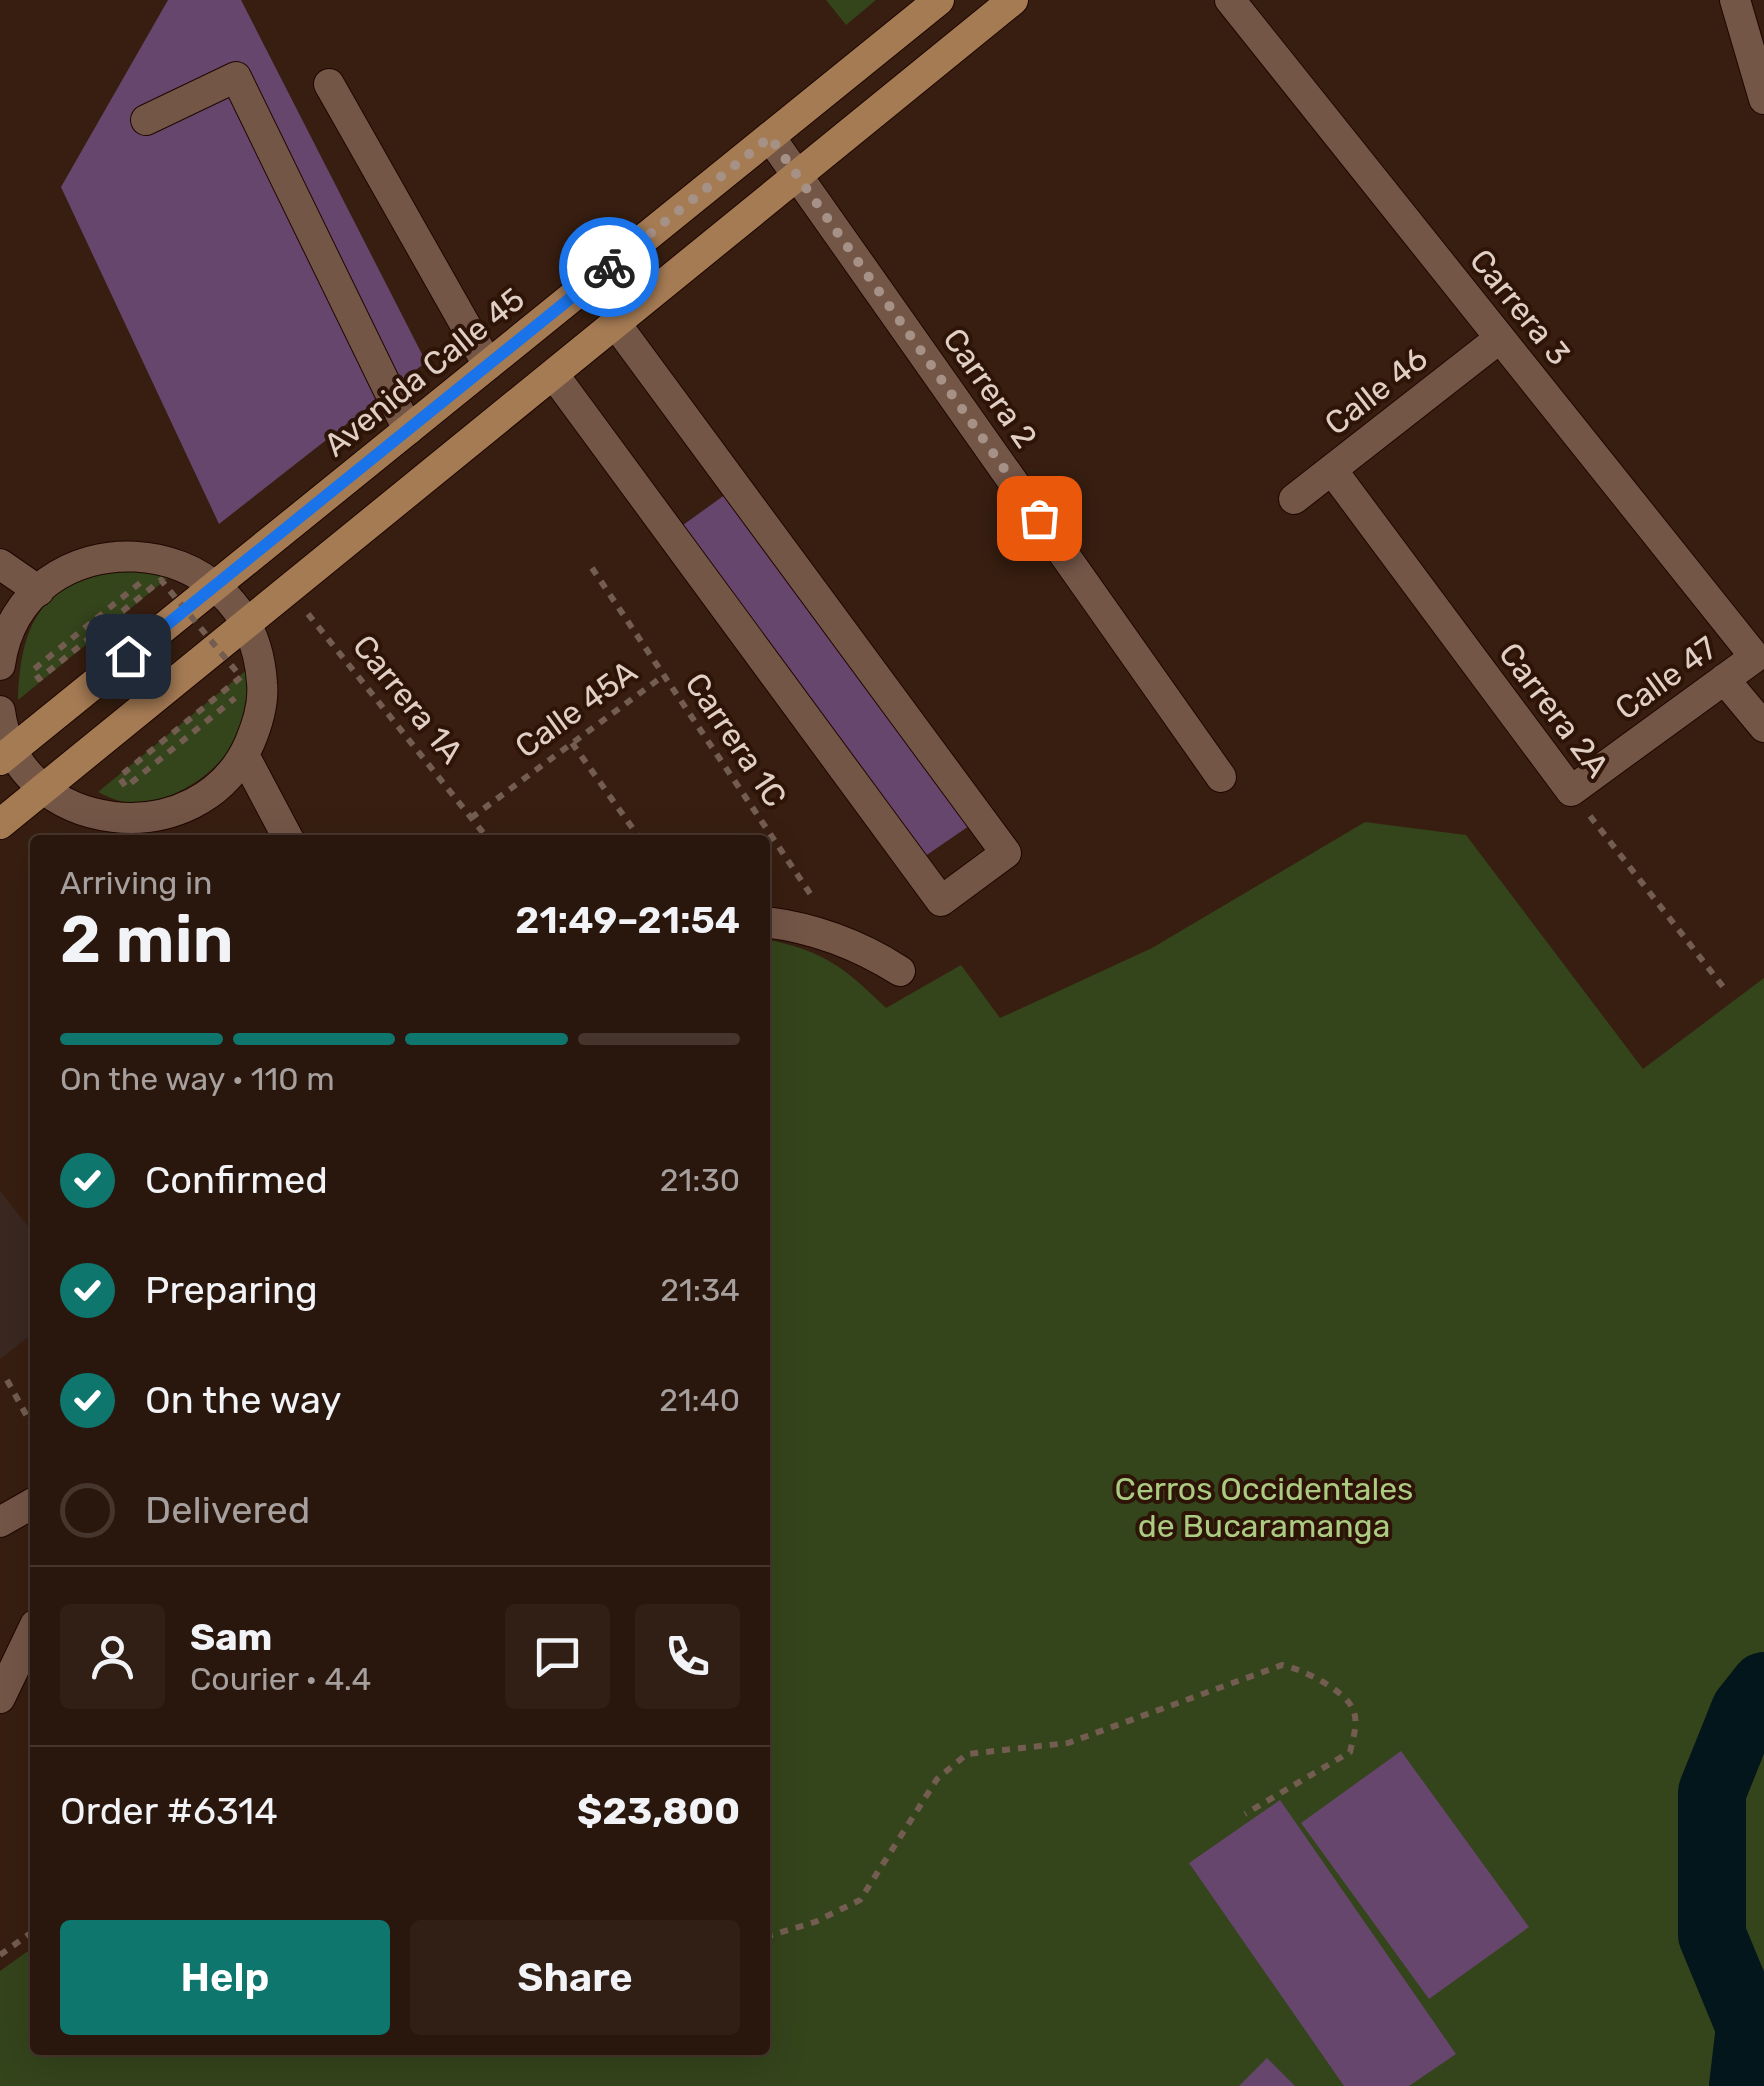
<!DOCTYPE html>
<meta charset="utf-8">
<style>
body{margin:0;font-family:Rubik,sans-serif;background:#311f15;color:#f1f3f6;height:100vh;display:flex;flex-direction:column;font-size:38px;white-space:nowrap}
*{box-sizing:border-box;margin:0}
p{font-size:32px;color:#a59f9d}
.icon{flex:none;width:55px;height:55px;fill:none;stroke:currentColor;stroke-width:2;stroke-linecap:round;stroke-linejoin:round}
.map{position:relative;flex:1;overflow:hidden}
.drawer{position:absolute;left:30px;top:835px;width:740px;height:1220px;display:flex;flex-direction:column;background:#29160c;border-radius:10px;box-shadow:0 10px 40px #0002,0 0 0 2px #45352d}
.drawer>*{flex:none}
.pin{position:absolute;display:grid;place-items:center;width:85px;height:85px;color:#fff;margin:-42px;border-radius:20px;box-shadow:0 5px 15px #0006}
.courier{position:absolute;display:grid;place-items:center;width:100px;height:100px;margin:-50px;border:8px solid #1a73e8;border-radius:50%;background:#fff;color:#222;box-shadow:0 2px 12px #0007}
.headline em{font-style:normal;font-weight:600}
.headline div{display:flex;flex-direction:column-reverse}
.headline{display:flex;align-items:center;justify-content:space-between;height:170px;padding:0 30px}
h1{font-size:65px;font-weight:600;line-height:75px}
.bar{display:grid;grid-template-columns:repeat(4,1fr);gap:15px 10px;align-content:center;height:120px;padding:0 30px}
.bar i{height:12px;border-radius:8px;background:#45352d}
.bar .selected{background:#0f766e}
.bar p{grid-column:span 4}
.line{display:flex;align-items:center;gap:25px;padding:0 30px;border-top:2px solid #45352d}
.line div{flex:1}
.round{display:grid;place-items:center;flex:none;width:105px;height:105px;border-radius:10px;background:#311f15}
ol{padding:0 30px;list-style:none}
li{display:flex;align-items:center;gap:30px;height:110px}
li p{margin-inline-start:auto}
li .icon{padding:10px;border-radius:50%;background:#0f766e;color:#fff;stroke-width:4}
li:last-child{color:#a59f9d}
li i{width:55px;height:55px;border:5px solid #45352d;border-radius:50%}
.button{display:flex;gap:20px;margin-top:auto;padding:20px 30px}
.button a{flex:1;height:115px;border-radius:10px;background:#0f766e;color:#fff;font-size:40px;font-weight:600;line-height:115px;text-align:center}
.button a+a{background:#311f15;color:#f1f3f6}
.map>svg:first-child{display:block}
</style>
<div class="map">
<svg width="1764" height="2086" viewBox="0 0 1764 2086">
<rect width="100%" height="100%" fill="#371e10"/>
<path fill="#3a2821" d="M0 1191 35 1235V1332L0 1359Z"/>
<path fill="#34441b" d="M826 0H876L846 25Z
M119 566 169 577 18 700C21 621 41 587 119 566Z
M248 669C249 687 248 707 243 724 229 768 167 812 120 801 112 799 105 795 98 792Z
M1365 822 1466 835 1643 1069 1764 978V2086H0V1971L35 1946V2050H765V939C824 951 844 967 886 1008L961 965 1000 1018 1152 948Z"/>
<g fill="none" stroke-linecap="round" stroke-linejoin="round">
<path stroke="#02161b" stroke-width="68" d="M1743 2086 1750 2027 1712 1935V1792L1745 1710 1764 1686"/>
</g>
<path fill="#66466c" d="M168 0H241L426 362 219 524 61 187Z
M733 489 969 826 918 861 683 525Z
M1401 1751 1529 1927 1429 1999 1301 1823Z
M1280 1800 1456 2054 1409 2086H1344L1189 1863Z
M1267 2058 1295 2086H1239Z"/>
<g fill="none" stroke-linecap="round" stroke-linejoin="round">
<defs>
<path id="minor" d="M1230 0 1755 657 1571 791 1332 470
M1735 0 1764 99
M329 84 488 365
M146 120 236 77 408 430
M770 137 1221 777
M554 375 941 901 1006 853 616 324
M1294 499 1500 338
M0 564 39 591
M0 665C21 514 252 521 262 683 264 703 258 723 250 742 201 857 17 837 0 711
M1724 679 1764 727
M244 755 289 840
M765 922C815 928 858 944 900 971
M0 1522 35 1502
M0 1698 35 1625"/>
<path id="major" d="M0 760 939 0
M0 824 1013 0"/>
</defs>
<use href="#minor" stroke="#1e0700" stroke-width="32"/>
<use href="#major" stroke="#1e0700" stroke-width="32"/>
<path stroke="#735d50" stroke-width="6" stroke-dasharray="8 8" stroke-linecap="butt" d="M592 568 811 895
M308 614 489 840
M572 743 641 840
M1590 816 1724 988
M471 818 663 676
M7 1380 35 1431
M765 1937 815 1922 860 1900 937 1779 967 1754 1068 1743 1282 1665C1302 1669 1348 1691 1354 1712 1358 1725 1353 1738 1350 1752L1245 1814
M0 1955 35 1930"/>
<use href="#minor" stroke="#745647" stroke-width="30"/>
<use href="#major" stroke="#a57b54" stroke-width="30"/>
<path stroke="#735d50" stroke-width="6" stroke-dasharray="8 8" stroke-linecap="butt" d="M140 583 33 670 39 679 161 580 241 677 119 777 126 787 235 698"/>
</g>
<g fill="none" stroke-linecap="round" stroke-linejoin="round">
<path stroke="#a69186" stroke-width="10" stroke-dasharray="0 18" d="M609 267 770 137 1039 518"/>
<path stroke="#1a73e8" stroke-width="12" d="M128 656 609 267"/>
</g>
<g text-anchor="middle" stroke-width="8" stroke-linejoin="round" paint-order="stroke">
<g font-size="32" fill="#e1cfc6" stroke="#2d1407">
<text transform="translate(1520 307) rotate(51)" y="11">Carrera 3</text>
<text transform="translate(424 372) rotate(-39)" y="11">Avenida Calle 45</text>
<text transform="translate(990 388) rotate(55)" y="11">Carrera 2</text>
<text transform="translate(1376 391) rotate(-38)" y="11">Calle 46</text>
<text transform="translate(1666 678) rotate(-36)" y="11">Calle 47</text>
<text transform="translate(408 699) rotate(51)" y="11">Carrera 1A</text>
<text transform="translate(576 709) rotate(-36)" y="11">Calle 45A</text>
<text transform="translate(1554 710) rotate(53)" y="11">Carrera 2A</text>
<text transform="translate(736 740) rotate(56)" y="11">Carrera 1C</text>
</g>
<g font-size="32" fill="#abcb82" stroke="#2d1407">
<text x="1264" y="1500">Cerros Occidentales<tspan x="1264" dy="37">de Bucaramanga</tspan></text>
</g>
</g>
</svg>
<div class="pin" style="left:1039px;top:518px;background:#ea580c"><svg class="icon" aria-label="bag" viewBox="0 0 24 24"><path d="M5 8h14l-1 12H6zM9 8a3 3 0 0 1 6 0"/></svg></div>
<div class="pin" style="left:128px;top:656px;background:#1f2937"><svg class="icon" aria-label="home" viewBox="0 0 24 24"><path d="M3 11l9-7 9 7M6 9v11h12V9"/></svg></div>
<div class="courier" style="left:609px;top:267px"><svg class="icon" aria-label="bike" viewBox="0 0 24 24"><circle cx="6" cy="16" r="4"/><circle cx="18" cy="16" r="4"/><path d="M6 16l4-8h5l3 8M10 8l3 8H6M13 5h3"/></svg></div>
<section class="drawer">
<div class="headline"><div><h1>2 min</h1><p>Arriving in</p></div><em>21:49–21:54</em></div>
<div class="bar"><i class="selected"></i><i class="selected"></i><i class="selected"></i><i></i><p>On the way · 110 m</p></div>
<ol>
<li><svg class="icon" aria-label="check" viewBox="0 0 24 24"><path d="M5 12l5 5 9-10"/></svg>Confirmed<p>21:30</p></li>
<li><svg class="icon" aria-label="check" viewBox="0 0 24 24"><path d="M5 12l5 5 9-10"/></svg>Preparing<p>21:34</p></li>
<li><svg class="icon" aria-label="check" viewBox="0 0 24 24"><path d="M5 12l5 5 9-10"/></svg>On the way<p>21:40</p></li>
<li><i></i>Delivered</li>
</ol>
<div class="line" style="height:180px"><a class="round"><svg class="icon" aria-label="person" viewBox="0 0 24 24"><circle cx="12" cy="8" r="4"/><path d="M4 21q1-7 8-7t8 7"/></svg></a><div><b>Sam</b><p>Courier · 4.4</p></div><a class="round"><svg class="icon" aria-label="chat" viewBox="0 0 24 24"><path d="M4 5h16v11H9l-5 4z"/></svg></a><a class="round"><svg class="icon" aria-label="phone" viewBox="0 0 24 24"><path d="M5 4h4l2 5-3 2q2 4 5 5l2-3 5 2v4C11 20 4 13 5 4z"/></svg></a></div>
<div class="line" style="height:130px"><div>Order #6314</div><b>$23,800</b></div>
<div class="button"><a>Help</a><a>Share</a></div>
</section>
</div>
